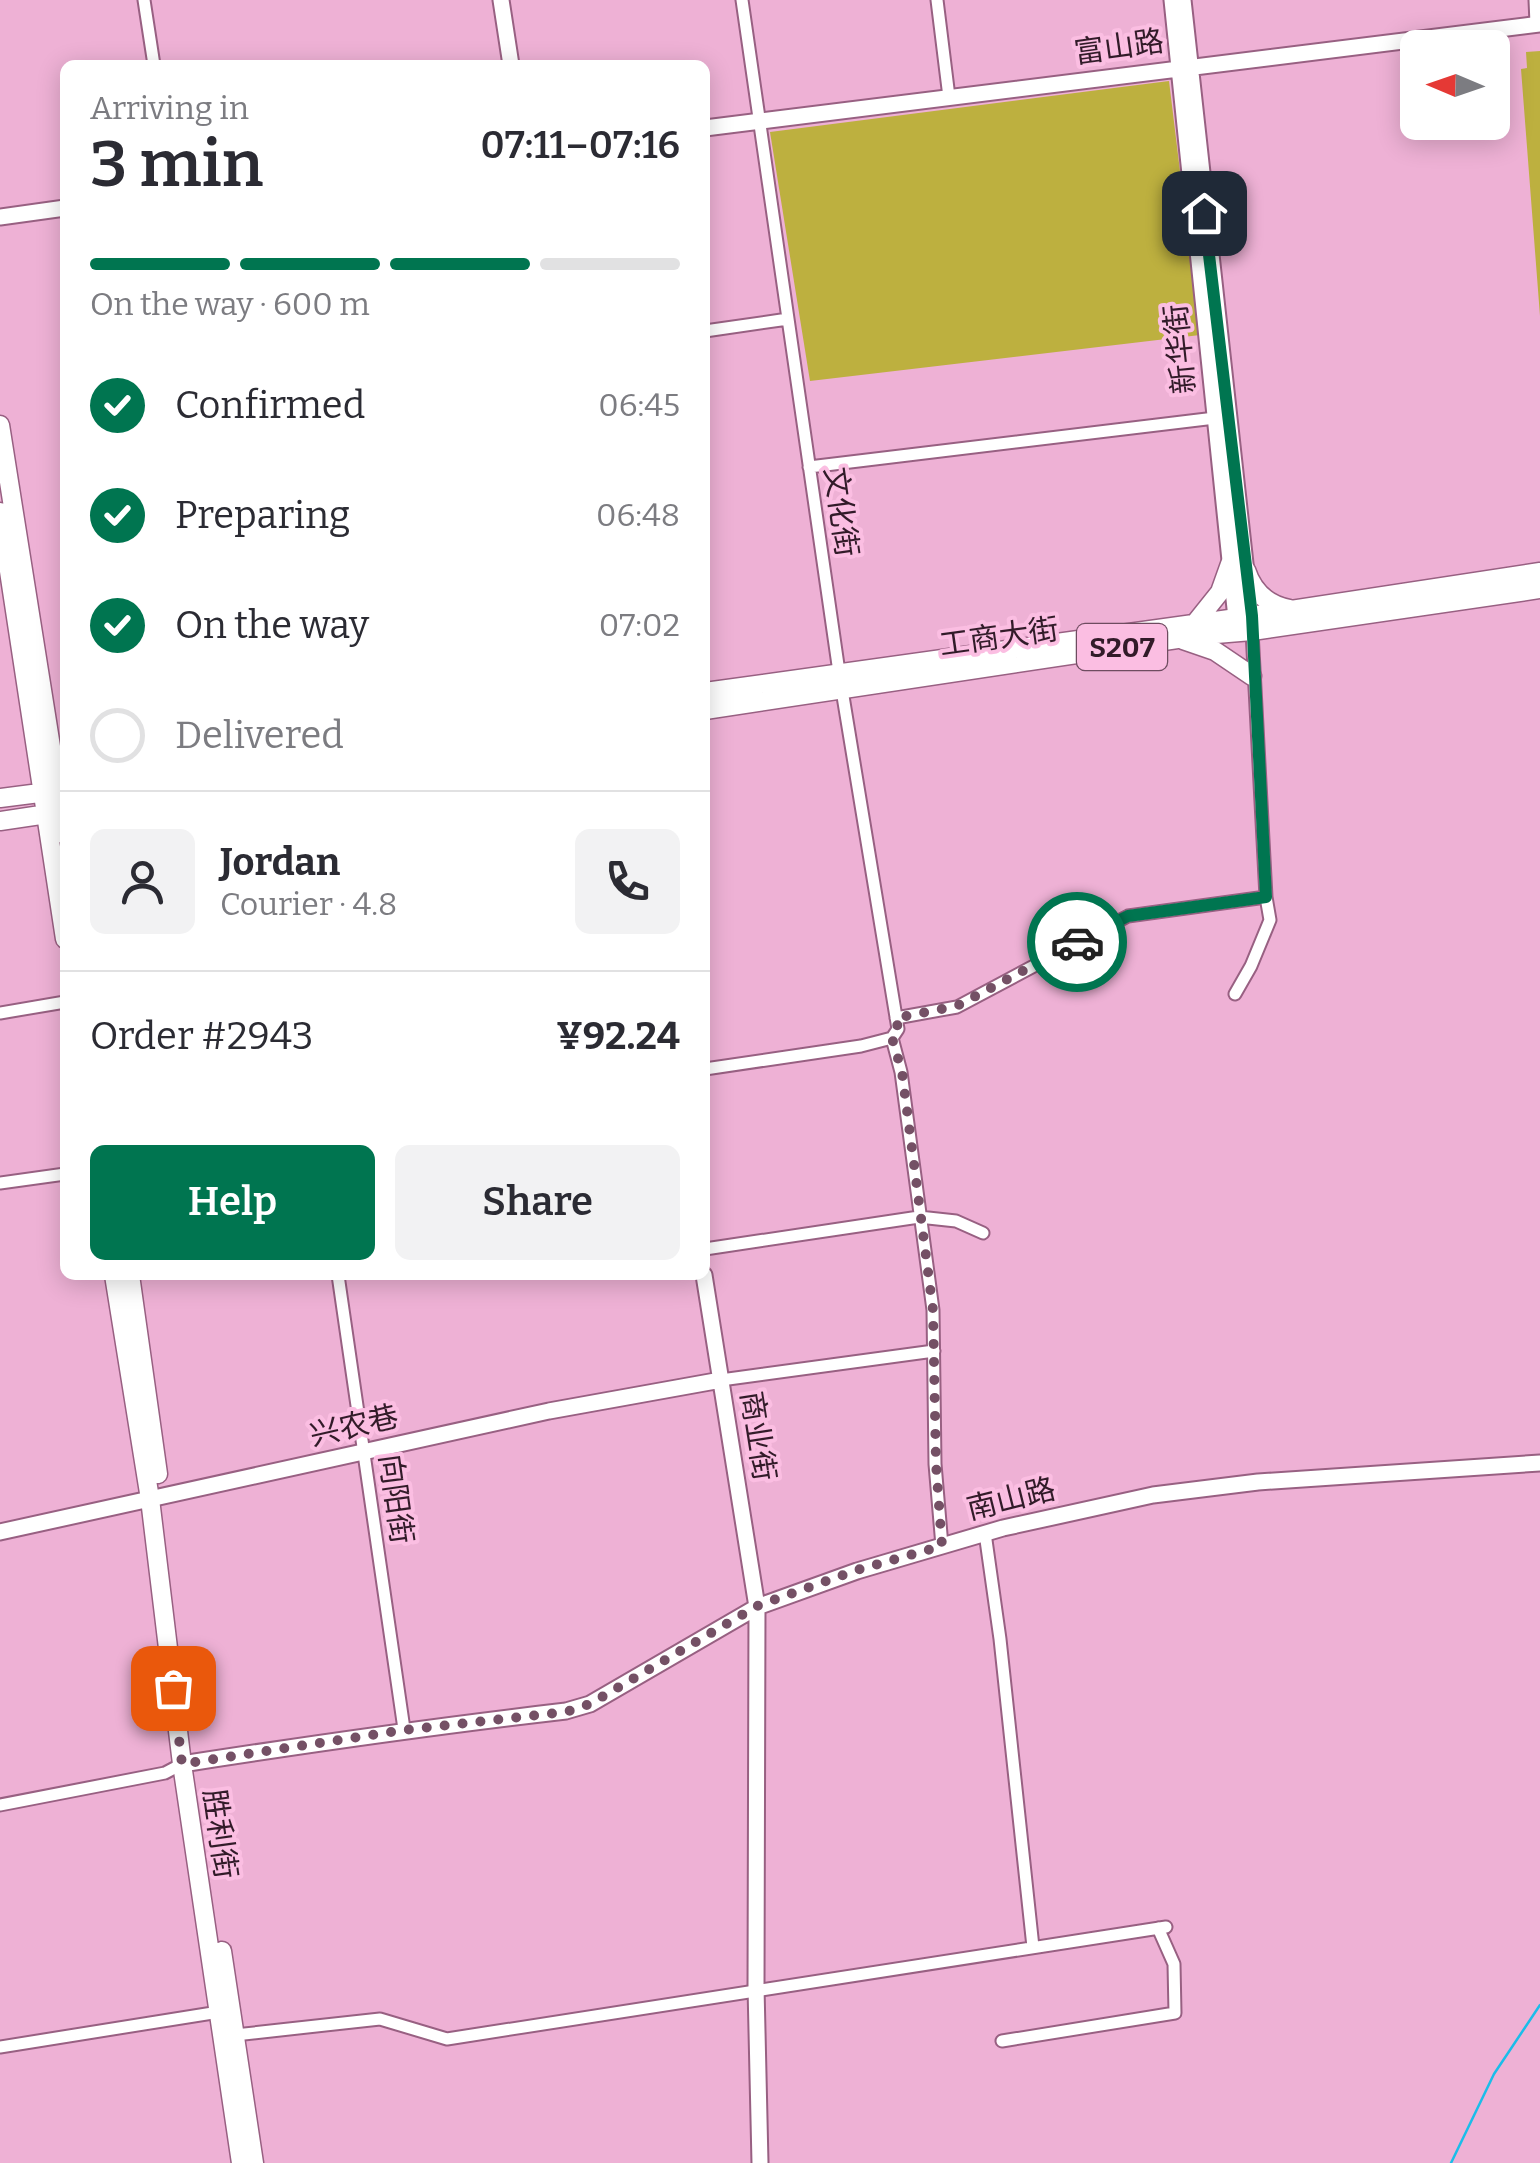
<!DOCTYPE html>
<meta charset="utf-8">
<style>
body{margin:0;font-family:Bitter,"Noto Sans SC",serif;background:#f2f2f3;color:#2b2b33;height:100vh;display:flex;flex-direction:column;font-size:38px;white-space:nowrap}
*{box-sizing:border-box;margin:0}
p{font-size:32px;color:#7c7c81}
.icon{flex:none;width:55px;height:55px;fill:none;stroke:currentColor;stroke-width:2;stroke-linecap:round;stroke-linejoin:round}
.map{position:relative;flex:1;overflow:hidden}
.side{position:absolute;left:60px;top:60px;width:650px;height:1220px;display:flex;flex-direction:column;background:#fff;border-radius:15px;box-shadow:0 5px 25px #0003}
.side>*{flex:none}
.needle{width:65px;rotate:272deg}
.controls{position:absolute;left:1400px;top:30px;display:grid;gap:20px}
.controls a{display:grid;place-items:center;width:110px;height:110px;border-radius:15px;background:#fff;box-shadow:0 5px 25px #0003;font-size:50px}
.pin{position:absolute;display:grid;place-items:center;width:85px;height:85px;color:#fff;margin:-42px;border-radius:20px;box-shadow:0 5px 15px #0006}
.courier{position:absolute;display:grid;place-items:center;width:100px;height:100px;margin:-50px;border:8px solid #007550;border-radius:50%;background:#fff;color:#222;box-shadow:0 2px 12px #0007}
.summary em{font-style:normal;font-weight:600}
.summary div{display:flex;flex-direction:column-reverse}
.summary{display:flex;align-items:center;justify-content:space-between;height:170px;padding:0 30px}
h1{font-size:65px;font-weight:600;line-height:75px}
.bar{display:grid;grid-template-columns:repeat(4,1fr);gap:15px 10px;align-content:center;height:120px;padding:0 30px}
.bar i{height:12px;border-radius:8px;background:#e1e1e2}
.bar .active{background:#007550}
.bar p{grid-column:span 4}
.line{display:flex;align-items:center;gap:25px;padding:0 30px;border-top:2px solid #e1e1e2}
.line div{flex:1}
.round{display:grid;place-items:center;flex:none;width:105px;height:105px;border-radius:15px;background:#f2f2f3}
ol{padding:0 30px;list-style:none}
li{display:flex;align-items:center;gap:30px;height:110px}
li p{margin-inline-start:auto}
li .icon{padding:10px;border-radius:50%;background:#007550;color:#fff;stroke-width:4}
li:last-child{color:#7c7c81}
li i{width:55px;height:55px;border:5px solid #e1e1e2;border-radius:50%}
.cta{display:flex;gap:20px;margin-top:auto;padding:20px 30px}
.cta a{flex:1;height:115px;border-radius:15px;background:#007550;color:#fff;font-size:40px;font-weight:600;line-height:115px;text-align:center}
.cta a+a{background:#f2f2f3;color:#2b2b33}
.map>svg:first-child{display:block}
</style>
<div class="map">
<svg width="1540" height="2163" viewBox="0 0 1540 2163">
<rect width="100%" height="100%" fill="#eeb1d5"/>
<path fill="#bdb03f" d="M1540 51V316L1521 69 1527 68 1526 52Z
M1169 81 1200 335 810 381 770 132Z"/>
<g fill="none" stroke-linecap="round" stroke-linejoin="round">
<path stroke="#1bbde9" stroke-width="2.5" d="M1451 2163 1494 2074 1540 2005"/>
<defs>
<path id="street" d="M144 0 154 65
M937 0 949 97
M1535 0 1536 24
M705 331 788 319
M809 467 1215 418
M1235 994 1251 966 1270 920 1266 897 1252 631
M0 1013 65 1002
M896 1018 957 1007 1128 916 1266 897
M892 1038 901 1072 933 1310 935 1464 942 1546
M705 1069 861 1046 892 1038 898 1029 839 672 742 0
M0 1183 65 1174
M705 1249 919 1217 956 1221 983 1233
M338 1275 404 1729
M721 1380 934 1351
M985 1533 1000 1639 1033 1947
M0 1805 165 1773 182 1764
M235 2035 380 2019 447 2039 1166 1927
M1002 2041 1175 2013 1174 1964 1158 1928
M0 2047 219 2012"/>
<path id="secondary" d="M501 0 511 65
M1172 0 1237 628
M1183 0 1252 627
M705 128 1540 24
M0 217 65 208
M704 1275 757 1607 756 1987 760 2163
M0 1532 549 1411 721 1380
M182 1764C310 1744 437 1726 566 1711L590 1704 757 1607 857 1571 1003 1528 1153 1495 1258 1482 1540 1463"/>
<path id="primary" d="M0 425 65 835
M0 512 65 939
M1246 570C1253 592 1267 605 1290 609
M1196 622 1220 592 1230 564
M1183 640 1215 651 1252 676
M705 692 1251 616 1540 572
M705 710 1204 635 1252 631 1540 589
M0 798 55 791
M0 821 54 813
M114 1275 150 1499 182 1764 241 2163
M130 1275 158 1474
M222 1951 254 2163"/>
</defs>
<use href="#street" stroke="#986082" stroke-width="15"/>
<use href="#secondary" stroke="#986082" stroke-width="19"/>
<use href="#primary" stroke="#986082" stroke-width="21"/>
<use href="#street" stroke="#fff" stroke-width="11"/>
<use href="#secondary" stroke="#fff" stroke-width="15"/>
<use href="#primary" stroke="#fff" stroke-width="18"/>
</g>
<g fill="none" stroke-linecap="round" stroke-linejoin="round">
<path stroke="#745065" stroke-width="10" stroke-dasharray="0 18" d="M173 1688 182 1764 404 1730 566 1712 590 1704 757 1606 857 1570 942 1546 936 1464 933 1310 902 1072 892 1038 898 1029 896 1018 957 1006 1077 942"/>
<path stroke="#007550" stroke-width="12" d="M1077 942 1128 916 1266 897 1252 616 1204 213"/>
</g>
<g text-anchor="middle" stroke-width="8" stroke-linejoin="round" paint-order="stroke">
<rect fill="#fbbee2" stroke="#6e4c60" stroke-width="2.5" x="1077" y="624" width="90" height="46" rx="8"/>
<g font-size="28" font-weight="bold" fill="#321b29">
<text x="1122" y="657">S207</text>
</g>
<g font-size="30" fill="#321b29" stroke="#fbbee2">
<text transform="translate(1119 47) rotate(-8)" y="10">富山路</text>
<text transform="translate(1180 349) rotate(-96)" y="10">新华街</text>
<text transform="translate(841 512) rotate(82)" y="10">文化街</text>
<text transform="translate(999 637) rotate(-8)" y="10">工商大街</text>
<text transform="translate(354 1426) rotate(-13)" y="10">兴农巷</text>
<text transform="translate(758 1436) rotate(81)" y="10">商业街</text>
<text transform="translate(396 1499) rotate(82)" y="10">向阳街</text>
<text transform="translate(1011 1499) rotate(-14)" y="10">南山路</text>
<text transform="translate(220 1834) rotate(82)" y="10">胜利街</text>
</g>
</g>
</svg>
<div class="controls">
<a><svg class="needle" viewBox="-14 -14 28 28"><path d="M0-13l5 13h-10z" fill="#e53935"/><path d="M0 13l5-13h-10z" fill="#7c7c81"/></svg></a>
</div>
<div class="pin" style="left:173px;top:1688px;background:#ea580c"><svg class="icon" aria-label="bag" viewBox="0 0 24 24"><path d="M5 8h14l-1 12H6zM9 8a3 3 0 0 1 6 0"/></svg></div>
<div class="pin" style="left:1204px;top:213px;background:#1f2937"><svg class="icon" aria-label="home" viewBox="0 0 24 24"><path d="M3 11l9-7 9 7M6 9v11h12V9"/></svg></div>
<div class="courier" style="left:1077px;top:942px"><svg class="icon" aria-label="car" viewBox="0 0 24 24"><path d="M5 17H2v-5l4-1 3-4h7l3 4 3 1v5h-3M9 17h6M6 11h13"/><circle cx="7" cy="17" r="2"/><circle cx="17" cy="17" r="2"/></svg></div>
<section class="side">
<div class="summary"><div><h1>3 min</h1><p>Arriving in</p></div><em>07:11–07:16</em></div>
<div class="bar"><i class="active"></i><i class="active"></i><i class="active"></i><i></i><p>On the way · 600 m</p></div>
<ol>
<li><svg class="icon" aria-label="check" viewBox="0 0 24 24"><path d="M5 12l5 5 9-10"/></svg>Confirmed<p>06:45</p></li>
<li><svg class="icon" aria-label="check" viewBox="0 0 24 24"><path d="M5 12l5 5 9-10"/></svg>Preparing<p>06:48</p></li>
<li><svg class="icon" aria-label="check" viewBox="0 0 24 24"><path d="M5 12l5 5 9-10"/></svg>On the way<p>07:02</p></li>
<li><i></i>Delivered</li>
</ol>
<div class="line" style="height:180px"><a class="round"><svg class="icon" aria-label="person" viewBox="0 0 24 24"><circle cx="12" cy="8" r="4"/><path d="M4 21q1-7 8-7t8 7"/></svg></a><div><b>Jordan</b><p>Courier · 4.8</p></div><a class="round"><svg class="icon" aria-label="phone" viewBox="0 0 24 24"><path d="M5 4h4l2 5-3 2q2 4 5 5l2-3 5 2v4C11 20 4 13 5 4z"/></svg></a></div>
<div class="line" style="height:130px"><div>Order #2943</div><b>¥92.24</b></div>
<div class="cta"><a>Help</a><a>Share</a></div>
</section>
</div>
